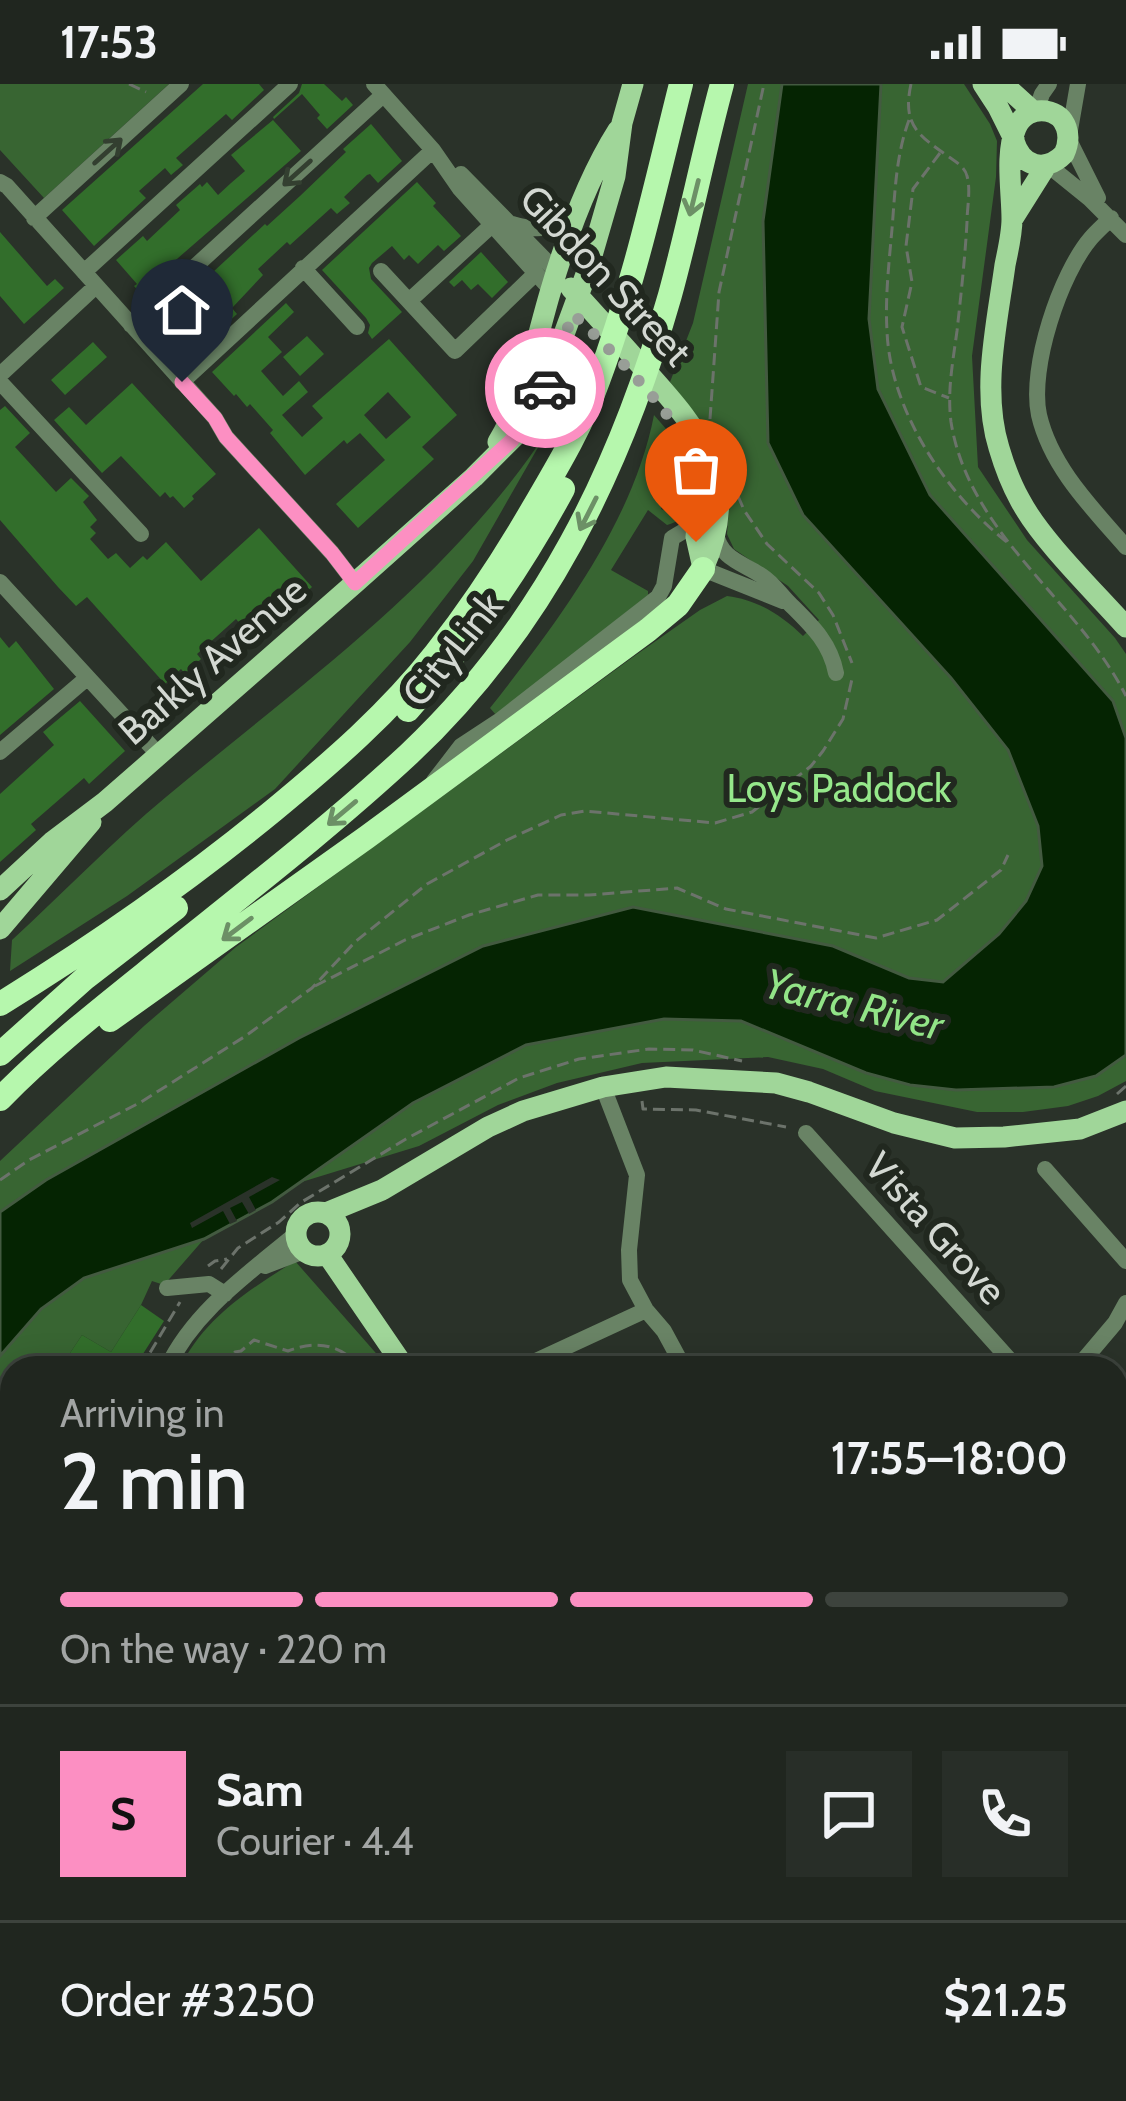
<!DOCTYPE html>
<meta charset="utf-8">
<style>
body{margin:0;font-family:Cabin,sans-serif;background:#282e28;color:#f1f3f6;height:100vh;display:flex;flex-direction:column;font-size:45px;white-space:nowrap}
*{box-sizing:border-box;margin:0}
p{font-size:39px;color:#a2a5a4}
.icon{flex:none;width:66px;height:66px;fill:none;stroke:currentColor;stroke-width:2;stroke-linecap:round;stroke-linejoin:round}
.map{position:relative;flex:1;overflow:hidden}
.drawer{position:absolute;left:0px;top:1272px;width:1128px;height:747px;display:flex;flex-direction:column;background:#20261f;border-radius:36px 36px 0 0;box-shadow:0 6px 30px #0003,0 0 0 3px #3d433d}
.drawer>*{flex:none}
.pin{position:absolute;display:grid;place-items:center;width:102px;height:102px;color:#fff;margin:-123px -51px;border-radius:50% 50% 50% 0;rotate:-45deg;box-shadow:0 0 12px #0007}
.pin .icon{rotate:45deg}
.courier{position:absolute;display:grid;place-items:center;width:120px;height:120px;margin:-60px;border:9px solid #fc8fc2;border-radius:50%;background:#fff;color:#222;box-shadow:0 3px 15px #0007}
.overview em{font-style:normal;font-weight:600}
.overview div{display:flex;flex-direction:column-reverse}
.overview{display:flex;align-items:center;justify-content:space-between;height:204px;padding:0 60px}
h1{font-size:78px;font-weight:600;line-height:90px}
.bar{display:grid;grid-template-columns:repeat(4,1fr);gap:18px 12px;align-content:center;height:144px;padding:0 60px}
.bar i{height:15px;border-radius:9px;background:#3d433d}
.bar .selected{background:#fc8fc2}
.bar p{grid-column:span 4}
.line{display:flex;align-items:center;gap:30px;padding:0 60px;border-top:3px solid #3d433d}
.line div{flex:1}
.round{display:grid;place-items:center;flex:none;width:126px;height:126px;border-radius:0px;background:#282e28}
.status{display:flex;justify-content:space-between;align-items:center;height:84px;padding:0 60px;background:#20261f;direction:ltr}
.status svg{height:33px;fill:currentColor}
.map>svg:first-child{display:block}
</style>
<div class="status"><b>17:53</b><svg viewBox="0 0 49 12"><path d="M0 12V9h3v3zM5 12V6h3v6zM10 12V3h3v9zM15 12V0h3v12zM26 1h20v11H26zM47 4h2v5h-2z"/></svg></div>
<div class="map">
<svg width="1126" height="2017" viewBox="0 0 1126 2017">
<rect width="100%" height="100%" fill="#2a3229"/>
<path fill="#386532" d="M0 0H169L44 114 0 66Z
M748 0H782L763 137 951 594 1008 666 1038 741 1042 782 1026 817 999 850 943 898 909 894 833 862 633 823 46 1096 0 1127V1077L144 942 236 863 633 573 700 526 727 512C758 516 781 531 803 552L819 536 788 502 734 465 727 450 729 423 717 368 709 351 670 298 693 239Z
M881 0H964L990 40 997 57 996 93 972 272 978 383 1027 456 1115 554 1126 570V654L1113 616 930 411 878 305 869 235Z
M654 331 680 361 692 393 683 397 672 395 661 425 674 430 679 415 690 414C689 429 682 437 667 441L648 426 611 486 648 507V511L496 631 490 624C557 539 633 439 654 331Z
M548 346 473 477 410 558 275 705 127 812 10 887 12 856C63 809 113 757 166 713 301 600 451 495 548 346Z
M664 935 741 937 910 1001 956 1006 1054 1003 1096 992 1126 971V997L1098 1012 1068 1022 1023 1028H977L875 1007 823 985 768 973 642 979 557 999 498 1021 419 1062 295 1100 413 1019 526 961Z
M204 1155 164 1201 152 1197 141 1221 111 1268 82 1251 68 1272 62 1269 52 1284H12V1346H8L0 1354V1272L41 1225 84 1194Z
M295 1177 389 1284H180C204 1234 249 1206 295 1177Z
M0 1460 12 1468V1532L0 1529Z
M0 1617 12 1623V2007H421V2011L414 2017H0Z
M1116 1807 1126 1818V2017H1106L1097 2007H1116Z
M607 2007H1026L1034 2017H601Z"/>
<path fill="#052402" stroke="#435a40" stroke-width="3" d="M782 0H881L869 235 878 305 930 411 1113 617 1126 654V971L1096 992 1054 1003 956 1006 910 1001 866 989 741 937 664 935 526 961 413 1019 272 1118 204 1155 84 1194 41 1225 0 1272V1128L46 1096 299 954 483 862 633 823 833 862 909 894 943 898 999 850 1026 817 1042 782 1038 742 1008 666 951 594 803 431 768 359 763 137Z
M0 1529 6 1532 2 1542 12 1547V1623L0 1617Z
M421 2007H527L521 2017H414Z"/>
<path fill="#2a3229" d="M272 1093 280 1096 249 1113 256 1126 249 1130 242 1118 230 1124 237 1137 230 1140 223 1127 192 1144 190 1139Z"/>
<path fill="#326e2b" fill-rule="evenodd" d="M203 0H259L264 6 232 36 226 30 176 74 183 81 171 91 165 84 139 107 146 114 94 162 62 126Z
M302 0H324L342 17 346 13 353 21 327 45 317 34 320 31 302 10 274 35 273 33 299 9Z
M273 36 301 67 162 188 165 192 143 212 134 202 137 200 116 176 143 152 147 157 180 126 176 121 200 100 202 103 207 98 218 111 231 99 245 87 231 71Z
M371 40 402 77 378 99 370 90 367 91 344 113 350 119 337 130 331 124 290 161 287 158 258 185 263 191 232 224 237 230 195 269 163 233 170 227 168 225 179 214 198 236 217 219 200 200 265 140 267 142 300 112 346 68 343 65Z
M417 98 436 119 433 122 461 152 444 167 438 161 418 180 409 171 404 176 392 162 372 179 369 184 371 195 402 228 372 255 368 249 370 241 366 234 322 186Z
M0 148 47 202 55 195 64 204 24 240 0 212Z
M481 168 508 198 492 214 478 200 471 206 462 196 454 203 449 198Z
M286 219 294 228 268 253 282 268 261 287 283 312 299 297 308 308 282 331 302 353 323 334 312 322 389 255 457 331 422 363 434 375 358 444 336 420 385 376 360 349 347 360 344 356 305 391 270 349 273 346 250 320 247 323 236 310 234 312 212 288ZM388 308 411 333 386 355 364 331Z
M307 252 324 270 300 292 283 273Z
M93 258 107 273 65 311 51 296Z
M132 299 216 390 192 412 194 415 184 424 173 412 170 414 165 408 160 413 121 372 102 389 54 336 69 323 86 341Z
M5 322 30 349 15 363 56 408 71 394 89 412 83 418 97 436 90 443 96 449 90 455 108 475 116 469 130 484 143 472 147 476 166 458 201 497 259 444 312 503 254 556 236 535 197 570 201 575 185 590 181 585 165 600 87 513 76 522 58 503 0 436V326Z
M0 553 9 564 16 557 54 605 0 651Z
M80 617 125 667 89 700 84 694 31 740 36 746 0 778V710L54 661 43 648Z
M141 1221 164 1237 134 1284H60L82 1251 111 1268Z"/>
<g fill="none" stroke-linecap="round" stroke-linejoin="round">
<path stroke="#6c736b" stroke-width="3" stroke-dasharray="12 6" stroke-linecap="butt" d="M129 0 146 8
M911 0C902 41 918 51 949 73 956 78 965 83 967 92 971 106 967 124 967 138 965 174 961 211 957 247 953 277 947 307 951 338 969 451 1077 515 1126 612
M909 36C896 71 895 108 892 145 889 179 885 214 887 247 890 327 947 411 1008 459
M940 69 913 105 906 162 912 198 902 243 921 303 949 314
M710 335 719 208 764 0
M738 412 744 426 767 460 819 509 833 531 852 579
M315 902 405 856 469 831 538 811H589L677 804 726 825 876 854 937 836 1001 786 1008 771
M1117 1010 1126 1002
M642 1017 643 1025 696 1026 786 1043
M0 1096 29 1076 141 1018 244 953 312 904 355 858 427 800 507 756 561 731 585 727 715 739 752 728 811 682 823 667 843 635 852 595
M208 1182 215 1177 227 1175
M221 1185 238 1164 279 1138 300 1119 406 1055 519 994 579 975 649 965 693 966 742 977
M141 1284 180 1218
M225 1284 235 1268 241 1267 254 1256 288 1267C316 1256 342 1260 360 1284
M0 1686 12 1709
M0 1742 12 1735
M0 1813 3 1817 1 1836 12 1861
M0 1948 12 1941
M0 1990 12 1969
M145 2007H164
M990 2007 991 2017
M1015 2007 1024 2017"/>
<path stroke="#698365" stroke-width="16" d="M374 0 433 66 460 105 551 206
M1036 27 1042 10 1049 0
M1069 52 1078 0
M1069 56 1098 114
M1048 81 1090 115 1126 151
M461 90 557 188
M0 98 7 102 215 334 226 353 332 469 355 499
M34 134 181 0
M1111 134C1104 141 1097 147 1091 154 1060 190 1029 284 1039 331 1051 383 1092 424 1126 463
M512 140C539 148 555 145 577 128
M303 184 357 243
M381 187 455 267 535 190
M84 188 290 0
M409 217 493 140
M131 241 383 11
M0 291 96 202
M0 298 141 450
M182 298 433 66
M716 449C720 475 743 479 762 492 773 499 780 510 789 519 811 541 830 558 836 589
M703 485 783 517
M0 498 158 670
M0 668 87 594
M434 697 461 662 499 637 658 513 664 502 672 454 697 439
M603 1003 637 1091 629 1166 630 1196 646 1226 664 1247 684 1284
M806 1049 1017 1284
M1045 1085 1126 1177
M265 1182 304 1167
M167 1204 209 1200 225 1210
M525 1282 646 1226
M167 1284C194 1227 248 1190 296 1150
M1077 1284 1115 1239 1126 1219
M1116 1396 1126 1407
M1116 1556 1126 1568
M1116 1781 1126 1792"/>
<path stroke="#a0d699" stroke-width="21" d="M983 0 998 23 1014 55
M1003 0 1034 28
M1014 57C1022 83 1045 89 1064 70 1072 53 1068 31 1046 27 1033 25 1021 32 1016 44 1005 69 1012 108 1012 135 1012 150 1008 166 1005 181 997 240 981 306 999 364 1004 381 1011 400 1020 416 1041 456 1094 507 1126 543
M1012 136 1046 82
M571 204C596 231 621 259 646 287 702 349 742 397 703 485
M498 358C526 312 535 260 550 209 566 154 587 95 618 46
M691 363 701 399 696 453 703 484
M0 806 52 758 105 718 355 499 474 393 519 348 533 328 543 307 588 185 615 92 622 39 633 0
M0 845 91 738
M296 1150a22 22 0 1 1 44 0a22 22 0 1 1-44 0Z
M326 1129 382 1106 488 1043 523 1027 603 1003 666 993 776 999 809 1008 894 1039 955 1054 1004 1053 1080 1045 1126 1027
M327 1170 405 1284
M1064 2007 1073 2017
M566 2017 571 2007
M588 2017 594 2007"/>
<path stroke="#b6f7ad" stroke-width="24" d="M408 626C468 559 520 485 563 405
M0 920C99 859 184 800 274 726 332 678 389 629 436 569 471 524 503 476 532 426 556 385 582 342 598 297 634 201 656 99 681 0
M110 936 367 753 648 546 678 521 703 485
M0 970 84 895 176 824
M0 1015C44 970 94 930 144 890 233 818 325 748 409 670 543 544 620 386 670 211 689 142 703 70 722 0"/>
</g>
<defs><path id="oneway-shaft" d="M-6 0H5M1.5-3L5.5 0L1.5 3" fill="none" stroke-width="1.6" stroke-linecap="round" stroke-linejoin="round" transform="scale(3)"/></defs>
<g stroke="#333f30">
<use href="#oneway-shaft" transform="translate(108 67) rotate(-42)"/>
<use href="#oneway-shaft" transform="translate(297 89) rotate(138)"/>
</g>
<g stroke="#6c9066">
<use href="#oneway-shaft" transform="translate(694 114) rotate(104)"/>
<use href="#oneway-shaft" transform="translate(588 430) rotate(117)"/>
<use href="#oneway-shaft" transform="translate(342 729) rotate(140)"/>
<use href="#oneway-shaft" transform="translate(237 845) rotate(143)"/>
</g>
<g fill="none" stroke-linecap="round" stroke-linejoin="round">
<path stroke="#989e97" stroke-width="12" stroke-dasharray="0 21.6" d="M545 304 573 230C608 263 693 346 700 392 703 414 695 436 696 458"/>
<path stroke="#fc8fc2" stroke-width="15" d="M182 298 215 334 226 353 332 469 355 499 511 357 533 328 545 304"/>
</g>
<g text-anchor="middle" stroke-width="12" stroke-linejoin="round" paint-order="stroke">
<g font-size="39" fill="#d3d8d2" stroke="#21281f">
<text transform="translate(606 191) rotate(47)" y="14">Gibdon Street</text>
<text transform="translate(452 565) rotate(-51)" y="14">CityLink</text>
<text transform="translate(212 576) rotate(-41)" y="14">Barkly Avenue</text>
<text transform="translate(936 1144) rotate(48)" y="14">Vista Grove</text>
</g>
<g font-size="39" fill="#96e88b" stroke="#21281f">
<text x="839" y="718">Loys Paddock</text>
</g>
<g font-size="42" font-style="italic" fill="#92e487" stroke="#21281f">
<text transform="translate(854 920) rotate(14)" y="15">Yarra River</text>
</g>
</g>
</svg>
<div class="pin" style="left:696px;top:458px;background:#ea580c"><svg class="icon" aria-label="bag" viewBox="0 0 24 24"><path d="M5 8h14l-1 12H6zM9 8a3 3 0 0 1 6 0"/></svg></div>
<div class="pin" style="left:182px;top:298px;background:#1f2937"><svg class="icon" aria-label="home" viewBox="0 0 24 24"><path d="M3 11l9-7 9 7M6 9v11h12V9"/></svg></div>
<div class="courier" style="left:545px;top:304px"><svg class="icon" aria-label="car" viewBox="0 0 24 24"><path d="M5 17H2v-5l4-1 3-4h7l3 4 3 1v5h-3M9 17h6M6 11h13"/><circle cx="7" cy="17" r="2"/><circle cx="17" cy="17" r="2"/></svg></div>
<section class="drawer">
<div class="overview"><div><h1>2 min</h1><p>Arriving in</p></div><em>17:55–18:00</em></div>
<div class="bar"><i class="selected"></i><i class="selected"></i><i class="selected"></i><i></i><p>On the way · 220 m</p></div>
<div class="line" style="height:216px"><b class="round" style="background:#fc8fc2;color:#111">S</b><div><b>Sam</b><p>Courier · 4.4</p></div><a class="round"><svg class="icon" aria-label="chat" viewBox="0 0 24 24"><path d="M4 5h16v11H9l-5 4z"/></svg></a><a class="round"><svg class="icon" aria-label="phone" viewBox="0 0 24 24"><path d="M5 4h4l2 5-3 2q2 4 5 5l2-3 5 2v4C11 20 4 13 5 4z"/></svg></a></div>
<div class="line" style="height:156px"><div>Order #3250</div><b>$21.25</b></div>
</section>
</div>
